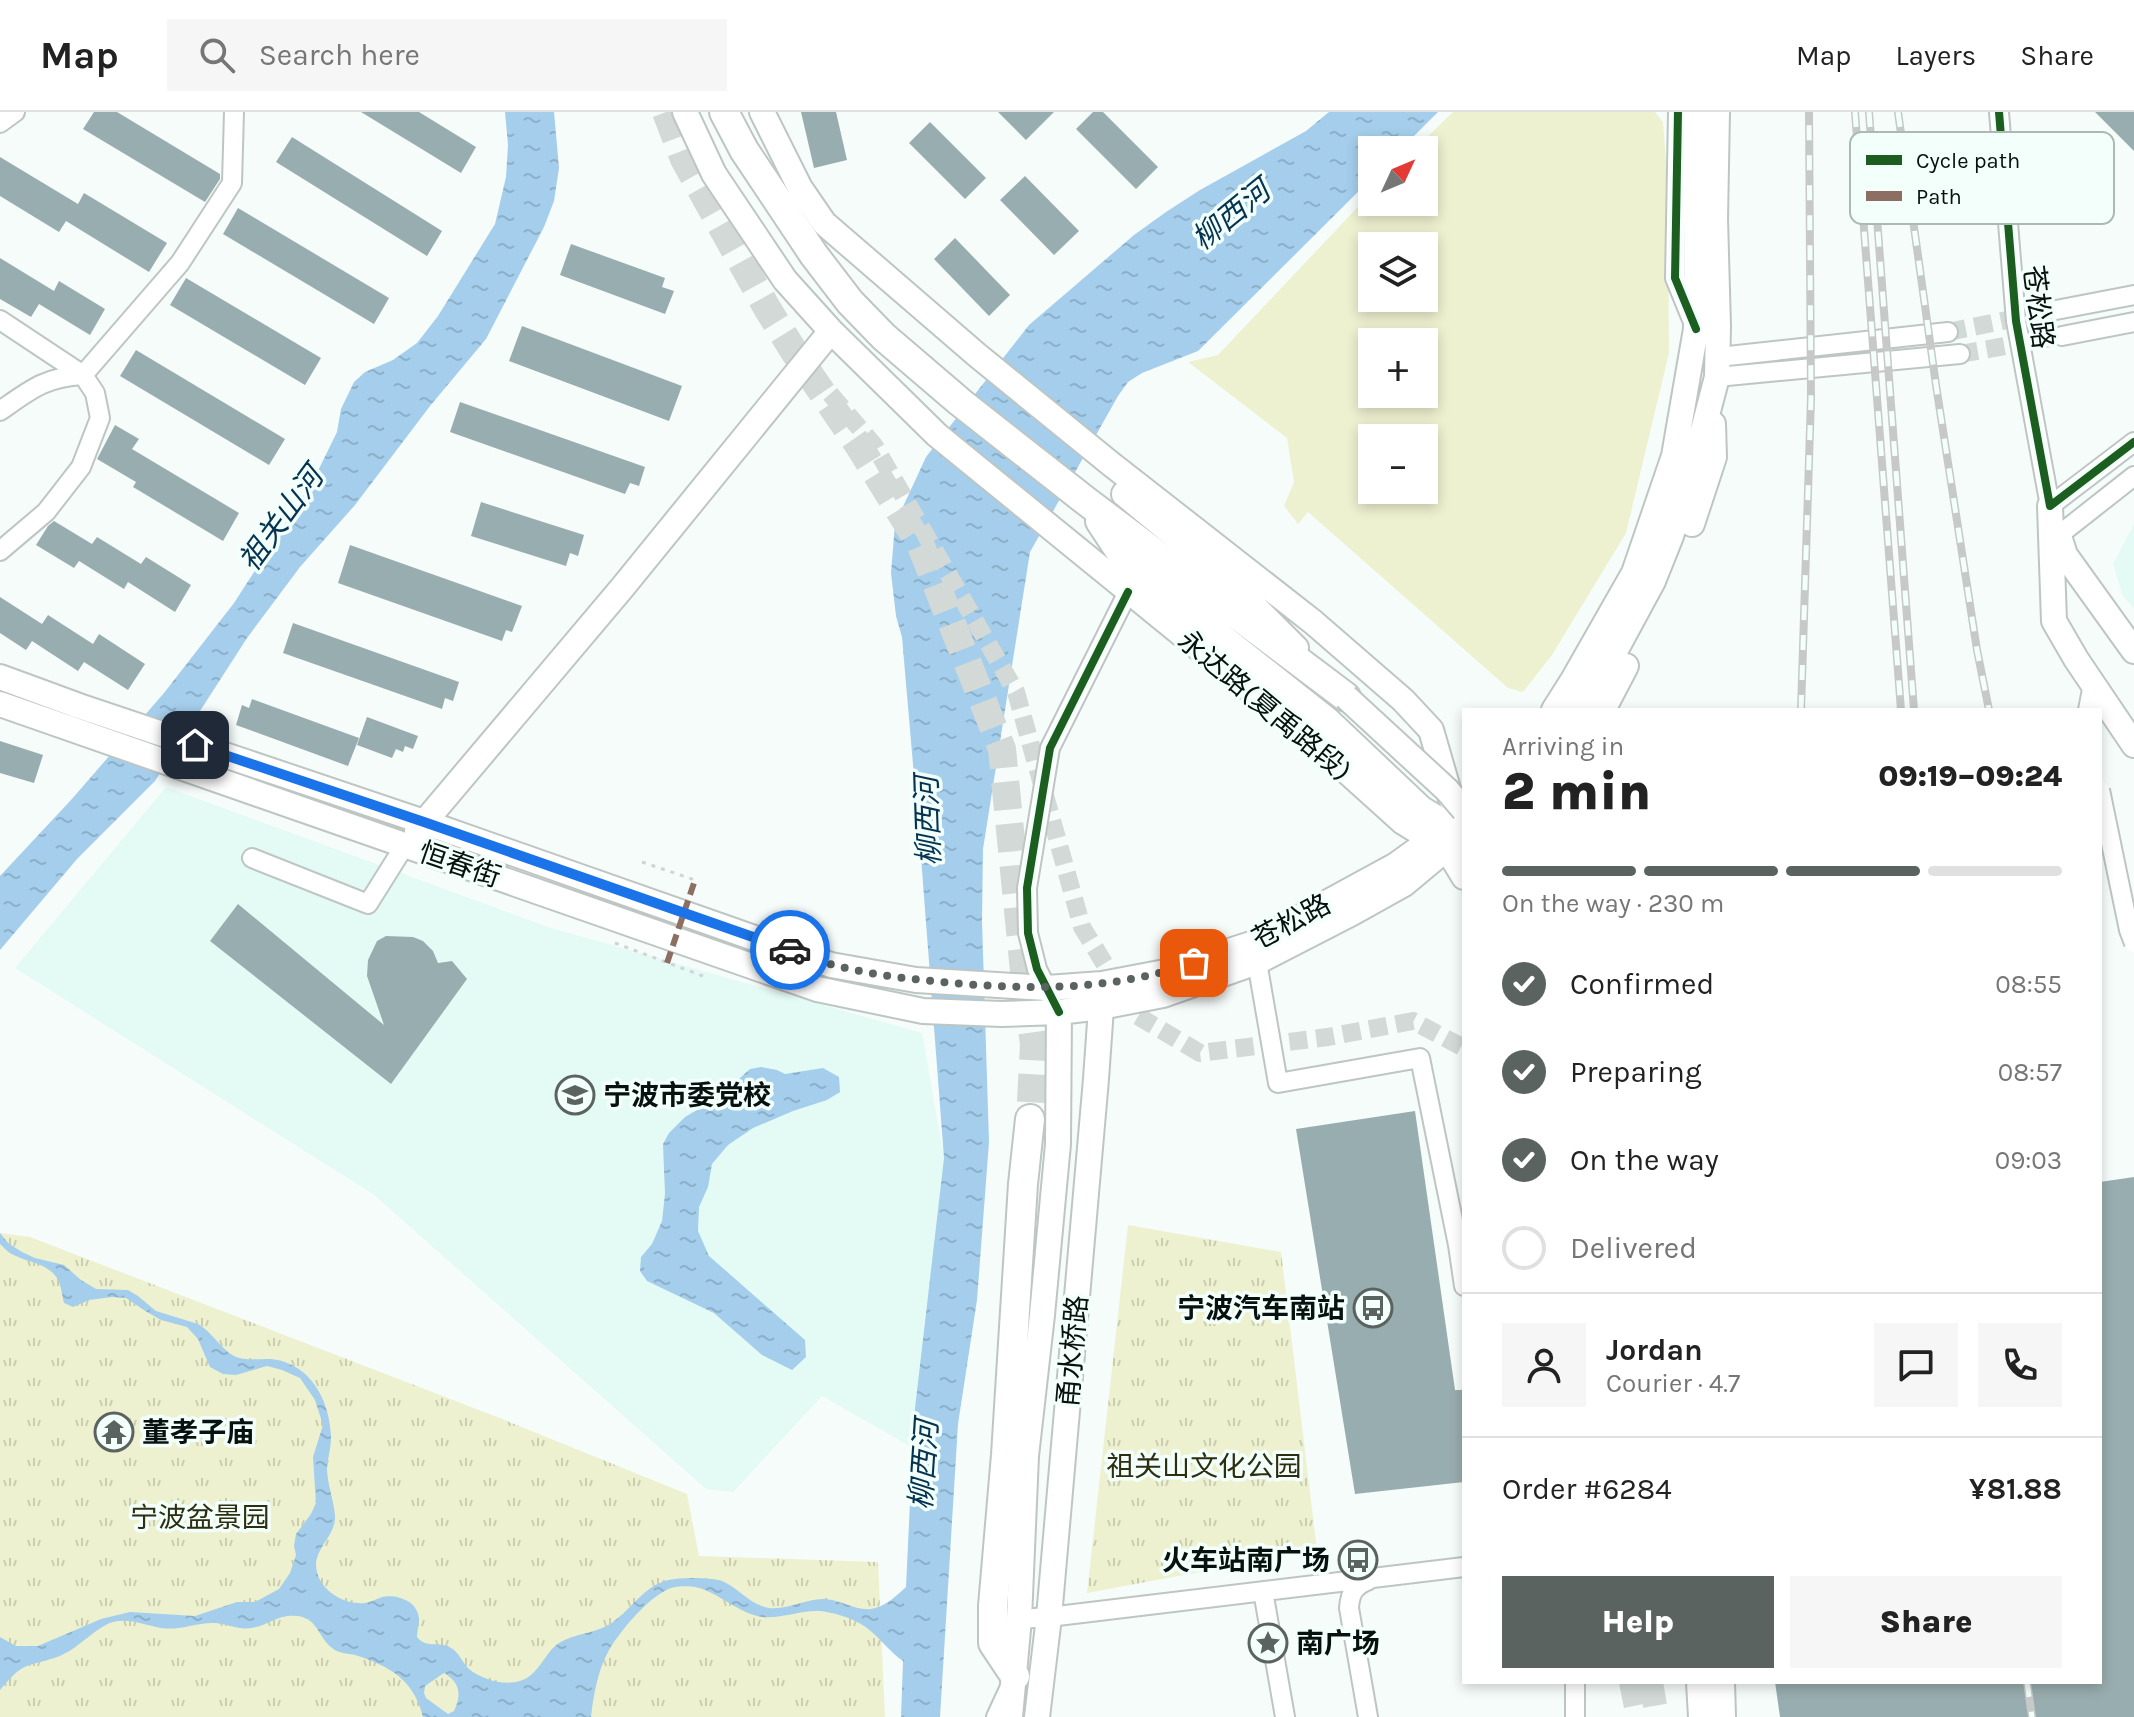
<!DOCTYPE html>
<meta charset="utf-8">
<style>
body{margin:0;font-family:Karla,"Noto Sans SC",sans-serif;background:#f6f6f6;color:#222;height:100vh;display:flex;flex-direction:column;font-size:30px;white-space:nowrap}
*{box-sizing:border-box;margin:0}
p{font-size:26px;color:#767676}
.icon{flex:none;width:44px;height:44px;fill:none;stroke:currentColor;stroke-width:2;stroke-linecap:round;stroke-linejoin:round}
.map{position:relative;flex:1;overflow:hidden}
.details{position:absolute;left:1462px;top:596px;width:640px;height:976px;display:flex;flex-direction:column;background:#fff;border-radius:0px;box-shadow:0 4px 12px #0003}
.details>*{flex:none}
.needle{width:52px;rotate:46deg}
.buttons{position:absolute;left:1358px;top:24px;display:grid;gap:16px}
.buttons a{display:grid;place-items:center;width:80px;height:80px;border-radius:0px;background:#fff;box-shadow:0 4px 12px #0003;font-size:40px}
.pin{position:absolute;display:grid;place-items:center;width:68px;height:68px;color:#fff;margin:-34px;border-radius:16px;box-shadow:0 4px 12px #0006}
.courier{position:absolute;display:grid;place-items:center;width:80px;height:80px;margin:-40px;border:6px solid #1a73e8;border-radius:50%;background:#fff;color:#222;box-shadow:0 2px 10px #0007}
.headline em{font-style:normal;font-weight:800}
.headline div{display:flex;flex-direction:column-reverse}
.headline{display:flex;align-items:center;justify-content:space-between;height:136px;padding:0 40px}
h1{font-size:52px;font-weight:800;line-height:60px}
.bar{display:grid;grid-template-columns:repeat(4,1fr);gap:12px 8px;align-content:center;height:96px;padding:0 40px}
.bar i{height:10px;border-radius:6px;background:#e0e0e0}
.bar .on{background:#5b6361}
.bar p{grid-column:span 4}
.line{display:flex;align-items:center;gap:20px;padding:0 40px;border-top:2px solid #e0e0e0}
.line div{flex:1}
.round{display:grid;place-items:center;flex:none;width:84px;height:84px;border-radius:0px;background:#f6f6f6}
ol{padding:0 40px;list-style:none}
li{display:flex;align-items:center;gap:24px;height:88px}
li p{margin-inline-start:auto}
li .icon{padding:8px;border-radius:50%;background:#5b6361;color:#fff;stroke-width:4}
li:last-child{color:#767676}
li i{width:44px;height:44px;border:4px solid #e0e0e0;border-radius:50%}
.action{display:flex;gap:16px;margin-top:auto;padding:16px 40px}
.action a{flex:1;height:92px;border-radius:0px;background:#5b6361;color:#fff;font-size:32px;font-weight:800;line-height:92px;text-align:center}
.action a+a{background:#f6f6f6;color:#222}
header{display:flex;align-items:center;gap:48px;box-sizing:border-box;height:112px;padding:0 40px;background:#fff;border-bottom:2px solid #e0e0e0}
header strong{font-size:38px}
nav{display:flex;gap:44px;margin-inline-start:auto;font-size:28px}
.search{width:560px;height:72px;background:#f6f6f6;display:flex;align-items:center;gap:20px;box-sizing:border-box;padding:0 28px;border-radius:0px;color:#767676;font-size:30px}
.map>svg:first-child{display:block}
</style>
<header>
<strong>Map</strong>
<div class="search"><svg class="icon" aria-label="search" viewBox="0 0 24 24"><circle cx="10" cy="10" r="6"/><path d="M15 15l6 6"/></svg>Search here</div>
<nav><a>Map</a><a>Layers</a><a>Share</a></nav>
</header>
<div class="map">
<svg width="2134" height="1605" viewBox="0 0 2134 1605">
<defs>
<pattern id="park-tufts" width="24" height="20" patternUnits="userSpaceOnUse" patternTransform="scale(2)"><rect width="24" height="20" fill="#edf1d0"/><path d="M3 7l-1-3M5 7V3M7 7l1-3M15 17l-1-3M17 17v-4M19 17l1-3" fill="none" stroke="#caceb1"/></pattern>
<pattern id="water-ripples" width="26" height="14" patternUnits="userSpaceOnUse" patternTransform="scale(2)"><rect width="26" height="14" fill="#a4ceec"/><path d="M2 4q2-2 4 0t4 0M15 11q2-2 4 0t4 0" fill="none" stroke="#8cb0c9"/></pattern>
</defs>
<rect width="100%" height="100%" fill="#f6fcfa"/>
<path fill="#e3fbf4" d="M2134 412V497L2122 482 2113 452Z
M166 675 548 815 922 921 944 1046 913 1336 822 1284 733 1380 706 1377 373 1082 15 856Z"/>
<path fill="url(#park-tufts)" d="M1128 1113 1281 1140 1317 1438 1087 1481Z
M0 1121 30 1125 497 1305 687 1382 699 1444 878 1450 885 1605H0Z"/>
<path fill="#edf1d0" fill-rule="evenodd" d="M1453 0H1655L1663 10 1668 76 1669 241 1626 421 1552 543 1523 580 1508 576 1308 400 1298 412 1284 394 1294 370 1287 326 1188 250 1218 243 1372 80V90H1424V38H1414ZM1372 134H1424V186H1372ZM1372 230H1424V282H1372ZM1372 326H1424V378H1372Z"/>
<path fill="url(#water-ripples)" fill-rule="evenodd" d="M505 0H554L559 56 554 89 544 115 486 227 430 294 355 393 300 455 247 526 155 669 77 747 0 838V764L71 688 164 581 234 491 313 369 337 320 341 297 354 270 365 260 393 248 417 231 438 204 495 112 506 65 508 33Z
M1329 0H1438L1400 38H1372V66L1198 239 1142 261 1128 270 1118 284 1030 440 983 737 982 809 989 1030 977 1188 958 1312 940 1605H901L903 1549C890 1540 880 1526 867 1516 855 1507 832 1499 816 1499 798 1499 780 1507 762 1505 737 1501 719 1480 695 1475 689 1474 677 1474 671 1476 649 1484 619 1520 608 1540 598 1558 593 1585 591 1605H423C414 1568 390 1554 355 1543 347 1541 339 1542 332 1536 318 1525 318 1507 298 1504 280 1501 268 1514 251 1516 239 1518 228 1512 215 1511 197 1510 180 1519 161 1516 144 1513 130 1506 113 1510 96 1515 80 1535 62 1543 51 1548 38 1550 27 1554 16 1558 8 1569 0 1578V1525L16 1534H38L101 1507 130 1500 195 1504 237 1490H255L279 1477 290 1461 296 1443 294 1434 296 1422 311 1402 316 1391 313 1345 323 1313 315 1288 300 1266 282 1258 267 1254 236 1263 223 1262 210 1255 198 1227 187 1215 161 1208 147 1200 126 1186 112 1185 89 1188 73 1195 64 1191C62 1183 61 1172 57 1166 47 1151 30 1151 16 1144 10 1142 5 1137 0 1132V1109V1121L8 1131 22 1140 35 1146 64 1153 81 1168 96 1177 128 1178 138 1184 156 1199 198 1212C212 1220 220 1236 234 1244 249 1251 266 1244 282 1249 315 1259 330 1293 331 1325 331 1336 328 1345 327 1356 327 1372 334 1388 335 1404 336 1425 311 1438 317 1460 322 1480 345 1493 365 1491 371 1490 376 1487 382 1485 397 1482 418 1489 419 1507 419 1513 417 1519 417 1525 427 1538 441 1527 454 1538 460 1543 463 1551 469 1557 485 1570 515 1577 531 1563 542 1554 547 1539 559 1531 575 1521 594 1522 610 1512 629 1500 641 1478 662 1470 673 1465 710 1465 722 1469 739 1476 750 1493 769 1496 788 1498 805 1487 823 1487 839 1487 856 1499 871 1497 885 1495 896 1484 906 1475L914 1305 944 1046 921 745 902 525 896 504 891 461 895 412 926 345 1029 213 1134 123 1166 100 1200 78 1306 19ZM444 1561C460 1571 462 1582 454 1599L448 1602 426 1586 424 1581 425 1574Z
M761 955 777 958 785 962 823 956 839 965 840 980 827 988 793 999 753 1016 728 1033 712 1052 708 1075 699 1095 698 1119 709 1144 805 1228 806 1245 792 1258 762 1243 714 1201 647 1169 640 1159 641 1145 652 1132 662 1109 665 1082 663 1032 669 1021 685 1005 719 985 750 957Z"/>
<path fill="#98adaf" d="M94 0H117L220 62V67L205 90 83 17Z
M361 0H419L476 35 461 61Z
M801 0H836L847 48 814 56Z
M998 0H1054L1026 28Z
M1093 0H1103L1158 55 1136 77 1076 17Z
M2095 0H2134V39Z
M930 10 986 66 965 87 909 31Z
M292 25 442 119 427 144 276 50Z
M0 45 78 92 84 81 167 131 149 160 66 109 59 120 0 84Z
M1025 64 1079 119 1054 143 1000 88Z
M238 96 389 186 374 212 223 122Z
M955 126 1010 183 989 204 934 147Z
M571 132 665 166 662 175 674 179 665 202 560 163Z
M0 146 54 179 59 169 105 197 90 223 39 192 31 205 0 187Z
M186 166 321 246 305 273 170 193Z
M522 214 682 274 669 309 509 249Z
M136 238 285 327 269 353 120 264Z
M460 290 645 355 639 374 630 371 625 382 450 320Z
M115 313 139 327 132 337 239 401 223 429 133 375 136 370 97 347Z
M481 390 584 423 578 444 570 441 566 454 471 424Z
M54 409 92 432 97 425 141 452 146 445 191 473 175 500 128 470 124 477 79 449 74 456 36 433 48 414Z
M350 433 522 494 512 520 506 518 502 529 338 471Z
M0 485 42 512 48 503 93 532 99 522 145 552 128 578 84 550 78 559 32 529 26 538 0 521Z
M293 511 459 570 453 589 445 586 442 597 283 541Z
M252 587 359 626 348 654 236 613 242 593 249 596Z
M367 605 418 624 413 637 405 634 403 640 396 637 392 646 357 633Z
M0 629 43 643 34 671 0 661Z
M238 792 384 913 367 864 368 848 377 829 386 824 413 825 423 829 433 839 438 851 452 849 467 867 391 972 210 829Z
M1415 999 1455 1278H1464V1370L1355 1382 1296 1017Z
M2134 1065V1605H1780L1775 1570H2100V1070Z"/>
<g fill="none" stroke-linecap="round" stroke-linejoin="round">
<path stroke="#d2d9d7" stroke-width="18" stroke-dasharray="18 9" stroke-linecap="butt" d="M1948 220 2056 198
M795 241 874 333 1016 580 1082 815 1136 903 1200 941 1328 925 1413 909 1464 936
M1960 242 2062 224"/>
<path stroke="#d2d9d7" stroke-width="24" stroke-dasharray="24 12" stroke-linecap="butt" d="M1631 1570 1638 1605
M1651 1570 1657 1605"/>
<path stroke="#d2d9d7" stroke-width="28" stroke-dasharray="28 14" stroke-linecap="butt" d="M666 0 684 47 767 196 795 241 859 334 921 434 1002 637 1024 859 1034 932 1030 1007"/>
<defs>
<path id="minor" d="M1678 0 1675 166 1693 210
M1999 0 2016 209 2050 394 2134 330
M0 11 15 0
M2056 198 2134 183
M0 208 83 263 180 151 232 71 234 0
M2062 224 2134 210
M1719 245 1948 220
M1717 265 1960 242
M0 299C30 278 45 265 83 263L95 281 100 306 81 355 46 400 0 439
M2059 423 2134 364
M2088 598 2093 572
M252 746 368 792 405 733
M1257 850 1278 971 1420 946 1458 1133 1464 1174
M1051 885 1037 857 1028 821 1027 776 1050 636 1128 480
M1263 1479 1285 1605
M1019 1507 1049 1505 1464 1455
M1575 1570V1605
M996 1605 1009 1577
M1368 1605 1349 1496C1350 1481 1354 1474 1369 1468"/>
<path id="major" d="M685 0 714 62 785 168 831 219 937 323 1313 629 1403 710 1447 737 1464 765
M762 0 800 76 824 111 977 243 1111 352 1313 510 1403 588 1431 618 1451 687
M1124 382 1226 466 1296 536
M2050 394 2054 509 2076 547 2134 633
M1692 412 1714 345 1713 312
M2058 421 2065 443 2134 539
M0 565 79 594 424 710 831 853 916 868 1047 876 1102 872 1165 860 1251 832 1396 753 1432 727 1459 701
M0 592 817 877 923 899 1002 902 1059 900 1101 895 1163 883 1257 850 1352 801 1404 772 1464 722
M1554 598 1573 568 1634 461 1674 344 1696 217 1697 0
M1581 598 1593 580 1653 469 1671 424 1696 345 1717 265 1718 214 1715 107 1717 0
M1603 598 1626 554
M417 719 622 476 831 219
M1699 1570 1701 1605
M1722 1570 1723 1605
M1010 1605 1019 1507 1026 1344 1042 1203 1058 1032 1059 900
M1037 1605 1049 1505 1096 967 1102 882"/>
<path id="highway" d="M724 0 744 38 814 143 850 190 884 225 960 290 1086 389 1346 585
M1100 409 1129 453 1326 609 1420 698 1462 724
M1015 1564 993 1531V1494L1006 1343 1023 1072 1030 1007"/>
</defs>
<use href="#minor" stroke="#bec6c4" stroke-width="22"/>
<use href="#major" stroke="#bec6c4" stroke-width="28"/>
<use href="#highway" stroke="#bec6c4" stroke-width="32"/>
<path stroke="#d2d4d4" stroke-width="3" stroke-dasharray="4 6" stroke-linecap="butt" d="M642 750 695 768
M615 831 703 864"/>
<use href="#minor" stroke="#fefffe" stroke-width="18"/>
<use href="#major" stroke="#fefffe" stroke-width="24"/>
<use href="#highway" stroke="#fefffe" stroke-width="28"/>
<defs>
<path id="rail" d="M1855 0 1901 598
M1869 0 1914 598
M1898 0 1936 273 1977 538 1989 598
M1801 598 1811 286 1809 0
M2027 1570 2032 1605"/>
</defs>
<use href="#rail" stroke="#c6c9c8" stroke-width="8"/>
<use href="#rail" stroke="#f3fffb" stroke-width="5" stroke-dasharray="15" stroke-linecap="butt"/>
<defs>
<path id="minor-bridge" d="M2100 678 2129 818 2134 831"/>
<path id="major-bridge" d="M1346 585 1447 678 1464 698"/>
</defs>
<use href="#minor-bridge" stroke="#bec6c4" stroke-width="22" stroke-linecap="butt"/>
<use href="#major-bridge" stroke="#bec6c4" stroke-width="28" stroke-linecap="butt"/>
<use href="#minor-bridge" stroke="#fefffe" stroke-width="18"/>
<use href="#major-bridge" stroke="#fefffe" stroke-width="24"/>
<path stroke="#8d6e63" stroke-width="6" stroke-dasharray="12 6" stroke-linecap="butt" d="M667 851 695 768"/>
<defs>
<path id="cycleway" d="M1678 0 1675 166 1696 217
M1999 0 2016 209 2050 394 2134 330
M1059 900 1037 857 1028 821 1027 776 1050 636 1128 480"/>
</defs>
<use href="#cycleway" stroke="#f3fffb" stroke-width="13"/>
<use href="#cycleway" stroke="#1b5e20" stroke-width="8"/>
</g>
<g fill="none" stroke-linecap="round" stroke-linejoin="round">
<path stroke="#5b6361" stroke-width="8" stroke-dasharray="0 14.4" d="M790 838C803 843 817 849 830 852 873 864 919 868 964 872 1046 878 1115 877 1194 851"/>
<path stroke="#1a73e8" stroke-width="10" d="M195 633 424 710 790 838"/>
</g>
<defs>
<symbol id="school-ring" viewBox="-11 -11 22 22"><circle r="9.5" fill="#f3fffb" stroke="#5b6361" stroke-width="1.5"/><path d="M0-5L7-2L0 1L-7-2ZM-4 1L0 2.5L4 1V4Q0 6-4 4Z" fill="#5b6361"/></symbol>
<symbol id="bus-ring" viewBox="-11 -11 22 22"><circle r="9.5" fill="#f3fffb" stroke="#5b6361" stroke-width="1.5"/><path d="M-5-6H5V4H4V6H2V4H-2V6H-4V4H-5ZM-3.5-4V0h7V-4ZM-3.5 1.2v1.5H-2V1.2ZM2 1.2v1.5H3.5V1.2Z" fill="#5b6361"/></symbol>
<symbol id="temple-ring" viewBox="-11 -11 22 22"><circle r="9.5" fill="#f3fffb" stroke="#5b6361" stroke-width="1.5"/><path d="M0-6L5-2H3V0L6.5 2.5H4V6H1.5V3h-3V6H-4V2.5H-6.5L-3 0V-2H-5Z" fill="#5b6361"/></symbol>
<symbol id="sight-ring" viewBox="-11 -11 22 22"><circle r="9.5" fill="#f3fffb" stroke="#5b6361" stroke-width="1.5"/><path d="M0-6L1.8-2.2L6-1.7L2.9 1.2L3.7 5.4L0 3.3L-3.7 5.4L-2.9 1.2L-6-1.7L-1.8-2.2Z" fill="#5b6361"/></symbol>
</defs>
<g fill-rule="evenodd">
<use href="#school-ring" x="553" y="961" width="44" height="44"/>
<use href="#bus-ring" x="1351" y="1174" width="44" height="44"/>
<use href="#temple-ring" x="92" y="1298" width="44" height="44"/>
<use href="#bus-ring" x="1336" y="1426" width="44" height="44"/>
<use href="#sight-ring" x="1246" y="1509" width="44" height="44"/>
</g>
<g text-anchor="middle" stroke-width="7" stroke-linejoin="round" paint-order="stroke">
<g font-size="28" fill="#07110f" stroke="#f3fffb">
<text transform="translate(2039 195) rotate(83)" y="10">苍松路</text>
<text transform="translate(1265 593) rotate(40)" y="10">永达路(夏禹路段)</text>
<text transform="translate(460 752) rotate(19)" y="10">恒春街</text>
<text transform="translate(1291 809) rotate(-28)" y="10">苍松路</text>
<text transform="translate(1072 1239) rotate(-85)" y="10">甬水桥路</text>
</g>
<g font-size="28" font-weight="bold" fill="#07110f" stroke="#f3fffb" text-anchor="start">
<text x="603" y="993">宁波市委党校</text>
<text x="1345" y="1206" text-anchor="end">宁波汽车南站</text>
<text x="142" y="1330">董孝子庙</text>
<text x="1330" y="1458" text-anchor="end">火车站南广场</text>
<text x="1296" y="1541">南广场</text>
</g>
<g font-size="28" fill="#2d2d0f" stroke="#f3fffb">
<text x="1204" y="1364">祖关山文化公园</text>
<text x="200" y="1415">宁波盆景园</text>
</g>
<g font-size="30" font-style="italic" fill="#053451" stroke="#f3fffb">
<text transform="translate(1231 103) rotate(-39)" y="10">柳西河</text>
<text transform="translate(281 407) rotate(-54)" y="10">祖关山河</text>
<text transform="translate(928 709) rotate(-92)" y="10">柳西河</text>
<text transform="translate(924 1353) rotate(-86)" y="10">柳西河</text>
</g>
</g>
<rect x="1850" y="20" width="264" height="92" rx="12" fill="#f3fffb" stroke="#acb8b4" stroke-width="2"/>
<rect x="1866" y="43" width="36" height="10" fill="#1b5e20"/>
<rect x="1866" y="79" width="36" height="10" fill="#8d6e63"/>
<g font-size="22" fill="#07110f">
<text x="1916" y="56">Cycle path</text>
<text x="1916" y="92">Path</text>
</g>
</svg>
<div class="buttons">
<a><svg class="needle" viewBox="-14 -14 28 28"><path d="M0-13l5 13h-10z" fill="#e53935"/><path d="M0 13l5-13h-10z" fill="#767676"/></svg></a>
<a><svg class="icon" aria-label="layers" viewBox="0 0 24 24"><path d="M12 4l9 5-9 5-9-5zM3 14l9 5 9-5"/></svg></a>
<a>+</a>
<a>−</a>
</div>
<div class="pin" style="left:1194px;top:851px;background:#ea580c"><svg class="icon" aria-label="bag" viewBox="0 0 24 24"><path d="M5 8h14l-1 12H6zM9 8a3 3 0 0 1 6 0"/></svg></div>
<div class="pin" style="left:195px;top:633px;background:#1f2937"><svg class="icon" aria-label="home" viewBox="0 0 24 24"><path d="M3 11l9-7 9 7M6 9v11h12V9"/></svg></div>
<div class="courier" style="left:790px;top:838px"><svg class="icon" aria-label="car" viewBox="0 0 24 24"><path d="M5 17H2v-5l4-1 3-4h7l3 4 3 1v5h-3M9 17h6M6 11h13"/><circle cx="7" cy="17" r="2"/><circle cx="17" cy="17" r="2"/></svg></div>
<section class="details">
<div class="headline"><div><h1>2 min</h1><p>Arriving in</p></div><em>09:19–09:24</em></div>
<div class="bar"><i class="on"></i><i class="on"></i><i class="on"></i><i></i><p>On the way · 230 m</p></div>
<ol>
<li><svg class="icon" aria-label="check" viewBox="0 0 24 24"><path d="M5 12l5 5 9-10"/></svg>Confirmed<p>08:55</p></li>
<li><svg class="icon" aria-label="check" viewBox="0 0 24 24"><path d="M5 12l5 5 9-10"/></svg>Preparing<p>08:57</p></li>
<li><svg class="icon" aria-label="check" viewBox="0 0 24 24"><path d="M5 12l5 5 9-10"/></svg>On the way<p>09:03</p></li>
<li><i></i>Delivered</li>
</ol>
<div class="line" style="height:144px"><a class="round"><svg class="icon" aria-label="person" viewBox="0 0 24 24"><circle cx="12" cy="8" r="4"/><path d="M4 21q1-7 8-7t8 7"/></svg></a><div><b>Jordan</b><p>Courier · 4.7</p></div><a class="round"><svg class="icon" aria-label="chat" viewBox="0 0 24 24"><path d="M4 5h16v11H9l-5 4z"/></svg></a><a class="round"><svg class="icon" aria-label="phone" viewBox="0 0 24 24"><path d="M5 4h4l2 5-3 2q2 4 5 5l2-3 5 2v4C11 20 4 13 5 4z"/></svg></a></div>
<div class="line" style="height:104px"><div>Order #6284</div><b>¥81.88</b></div>
<div class="action"><a>Help</a><a>Share</a></div>
</section>
</div>
